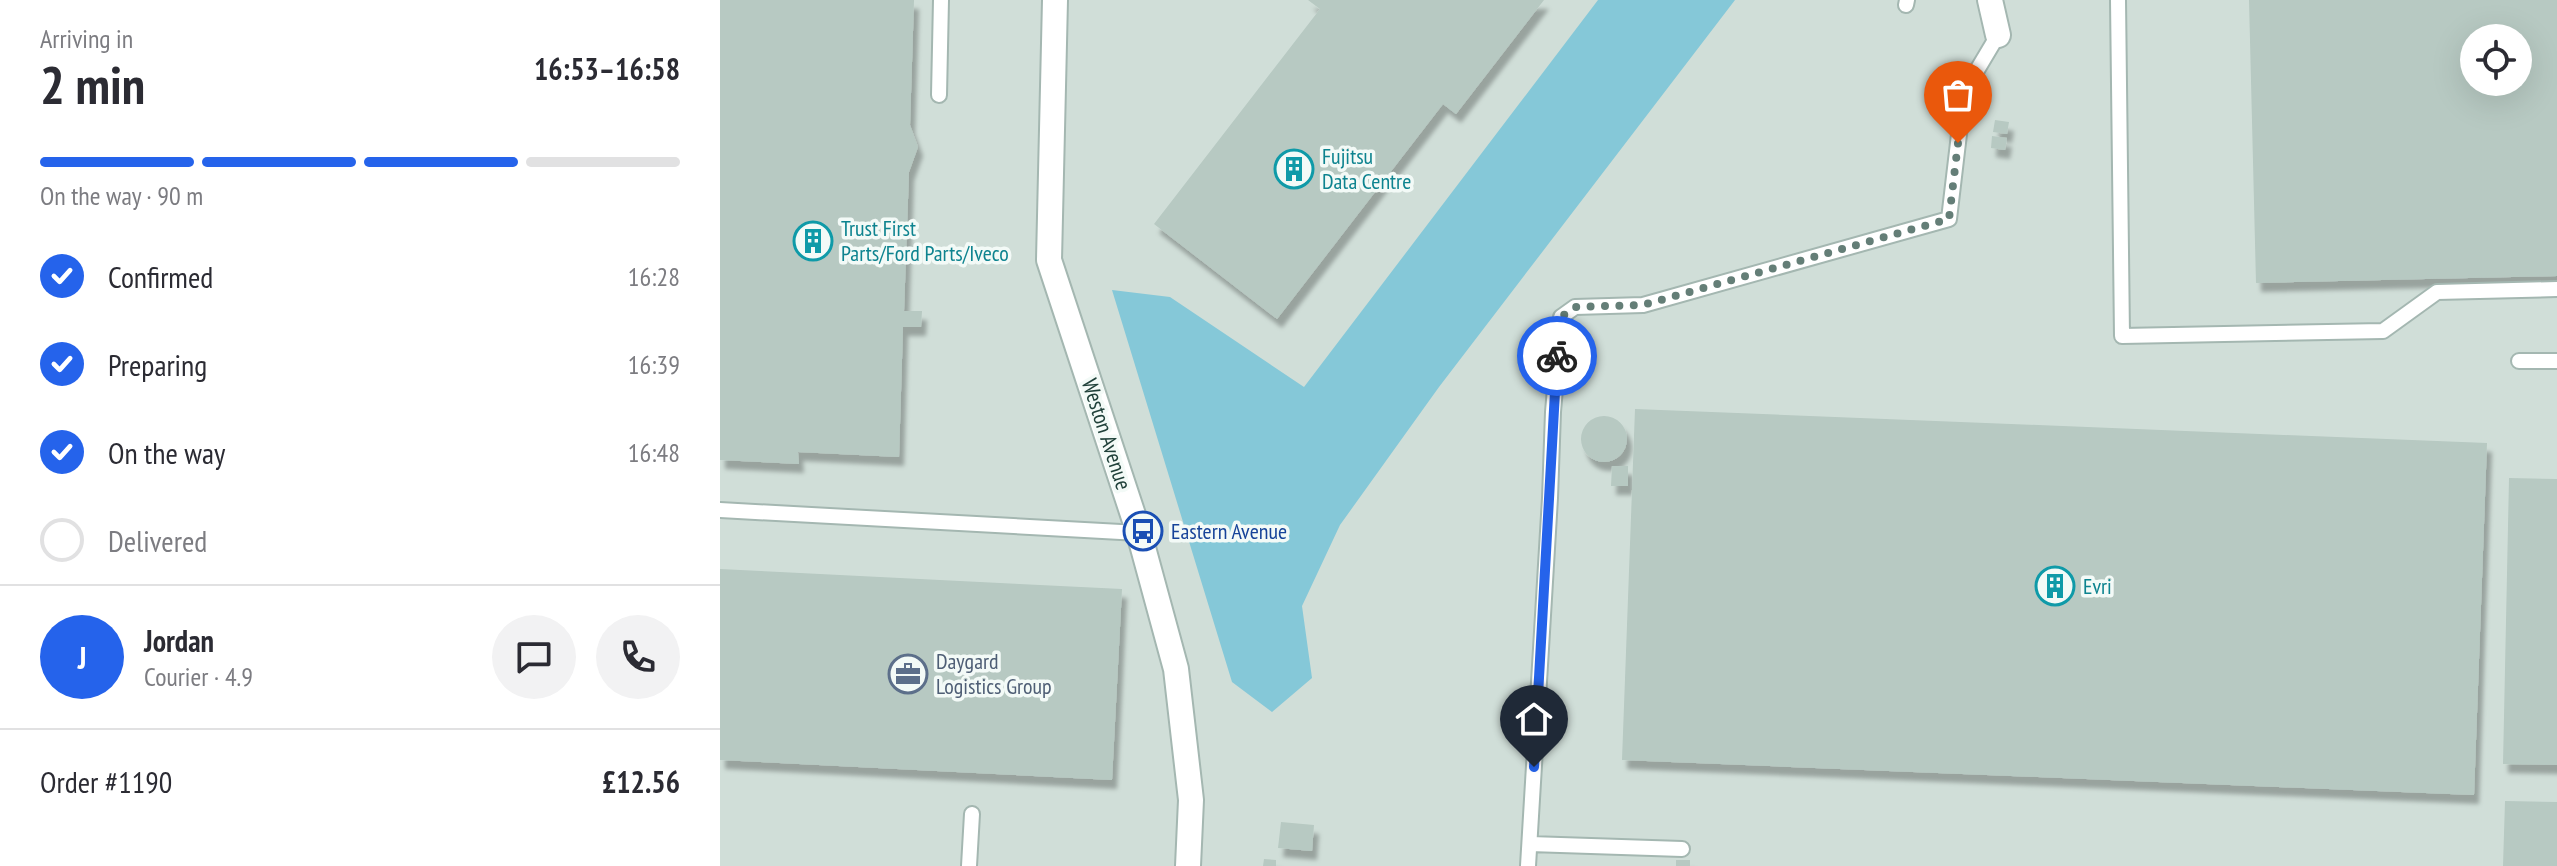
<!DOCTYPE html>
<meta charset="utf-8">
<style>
body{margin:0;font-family:"PT Sans Narrow",sans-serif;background:#f2f2f3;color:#2b2b33;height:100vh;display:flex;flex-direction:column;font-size:30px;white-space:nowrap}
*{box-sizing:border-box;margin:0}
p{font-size:26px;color:#7c7c81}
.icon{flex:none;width:44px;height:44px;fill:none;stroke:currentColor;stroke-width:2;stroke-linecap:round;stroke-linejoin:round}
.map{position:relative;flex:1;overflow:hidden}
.sheet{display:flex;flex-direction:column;background:#fff;width:720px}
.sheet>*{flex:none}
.controls{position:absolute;left:1740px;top:24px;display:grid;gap:16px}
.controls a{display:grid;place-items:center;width:72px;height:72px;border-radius:50%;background:#fff;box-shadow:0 8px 32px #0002;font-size:40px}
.pin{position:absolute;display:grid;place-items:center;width:68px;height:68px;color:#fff;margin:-82px -34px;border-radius:50% 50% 50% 0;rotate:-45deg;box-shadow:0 0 8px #0007}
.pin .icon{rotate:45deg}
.courier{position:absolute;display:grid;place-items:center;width:80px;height:80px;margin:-40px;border:6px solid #2563eb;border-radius:50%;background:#fff;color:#222;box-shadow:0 2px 10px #0007}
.headline em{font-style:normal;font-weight:800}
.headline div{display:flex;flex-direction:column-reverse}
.headline{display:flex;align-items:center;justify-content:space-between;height:136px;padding:0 40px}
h1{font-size:52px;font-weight:800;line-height:60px}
.bar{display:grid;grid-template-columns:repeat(4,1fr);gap:12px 8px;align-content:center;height:96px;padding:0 40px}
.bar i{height:10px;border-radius:6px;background:#e1e1e2}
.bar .active{background:#2563eb}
.bar p{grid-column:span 4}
.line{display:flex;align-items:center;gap:20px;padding:0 40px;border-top:2px solid #e1e1e2}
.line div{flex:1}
.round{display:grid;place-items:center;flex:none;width:84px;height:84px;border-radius:42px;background:#f2f2f3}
ol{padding:0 40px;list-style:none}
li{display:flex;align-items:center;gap:24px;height:88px}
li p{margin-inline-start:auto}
li .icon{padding:8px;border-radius:50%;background:#2563eb;color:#fff;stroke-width:4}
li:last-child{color:#7c7c81}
li i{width:44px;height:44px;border:4px solid #e1e1e2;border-radius:50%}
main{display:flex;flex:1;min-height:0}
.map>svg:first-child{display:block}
</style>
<main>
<section class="sheet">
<div class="headline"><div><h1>2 min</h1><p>Arriving in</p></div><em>16:53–16:58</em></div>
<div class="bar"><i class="active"></i><i class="active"></i><i class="active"></i><i></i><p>On the way · 90 m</p></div>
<ol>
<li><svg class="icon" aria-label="check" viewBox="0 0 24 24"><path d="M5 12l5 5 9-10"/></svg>Confirmed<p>16:28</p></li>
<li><svg class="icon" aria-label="check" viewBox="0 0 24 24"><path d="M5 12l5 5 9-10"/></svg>Preparing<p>16:39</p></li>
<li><svg class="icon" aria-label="check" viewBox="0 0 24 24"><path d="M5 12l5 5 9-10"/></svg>On the way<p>16:48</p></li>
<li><i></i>Delivered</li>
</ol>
<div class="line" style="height:144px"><b class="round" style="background:#2563eb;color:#fff">J</b><div><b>Jordan</b><p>Courier · 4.9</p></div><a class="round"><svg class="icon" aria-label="chat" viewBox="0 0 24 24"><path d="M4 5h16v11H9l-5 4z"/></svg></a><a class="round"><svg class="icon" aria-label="phone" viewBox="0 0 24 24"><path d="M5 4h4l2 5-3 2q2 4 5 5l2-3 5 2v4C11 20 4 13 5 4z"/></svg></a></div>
<div class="line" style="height:104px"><div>Order #1190</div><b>£12.56</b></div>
</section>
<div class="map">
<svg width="1837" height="866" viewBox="0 0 1837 866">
<defs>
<filter id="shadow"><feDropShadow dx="5" dy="9" stdDeviation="2" flood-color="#0004"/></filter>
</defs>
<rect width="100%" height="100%" fill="#e2eee9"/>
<path fill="#d0ded8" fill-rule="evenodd" d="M0 0H1837V866H0ZM1754 38H1798V82H1754Z"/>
<path fill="#85c8d8" d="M878 0H1015L719 387 620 525 582 606 592 678 552 712 512 682 392 290 450 297 584 387Z"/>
<path fill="#b7c9c2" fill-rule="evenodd" filter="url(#shadow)" d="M0 0H194L190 125 198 147 189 172 184 311H202L201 327H183L179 457 78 452 79 464 0 460Z
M588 0H824L736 114 723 104 557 319 434 224 600 9Z
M1529 0H1837V276L1536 283ZM1754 38H1798V82H1754Z
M1275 120 1289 122 1287 134 1273 132Z
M1272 136 1287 138 1285 150 1271 148Z
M915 409 1767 443 1754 795 902 760Z
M861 439a23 23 0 1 1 46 0a23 23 0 1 1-46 0Z
M892 466H908V486H891Z
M1789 478 1837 479V765L1783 764Z
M0 569 402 589 392 780 0 760Z
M1785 801 1837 802V866H1783Z
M561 822 594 825 592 851 558 848Z
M544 859 556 860V866H543Z
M956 860H970V866H956Z"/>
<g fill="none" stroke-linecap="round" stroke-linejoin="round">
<defs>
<path id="service" d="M1398 0 1402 336 1663 331 1717 292 1837 289
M1186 5 1187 0
M219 95 221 0
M1799 361H1837
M0 510 419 533
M810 844 962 849
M249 866 252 814
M808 866 830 498 833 412 841 317 855 307 923 305 1229 219 1244 92 1278 35"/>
<path id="minor" d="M1270 0 1278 35"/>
<path id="tertiary" d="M335 0 329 260 419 533 456 669 471 800 468 866"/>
</defs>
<use href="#service" stroke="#a4b7b1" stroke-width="18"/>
<use href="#minor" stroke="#a4b7b1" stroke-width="28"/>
<use href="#tertiary" stroke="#a4b7b1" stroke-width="28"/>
<use href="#service" stroke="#fff" stroke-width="14"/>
<use href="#minor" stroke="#fff" stroke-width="24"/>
<use href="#tertiary" stroke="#fff" stroke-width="24"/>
</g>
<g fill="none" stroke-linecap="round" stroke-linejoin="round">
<path stroke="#647e77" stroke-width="8" stroke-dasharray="0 14.4" d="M837 356 841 317 855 307 923 305 1229 219 1238 143"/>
<path stroke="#2563eb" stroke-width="10" d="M814 767 837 356"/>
</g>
<defs>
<symbol id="building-ring" viewBox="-11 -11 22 22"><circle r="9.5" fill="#f3faf7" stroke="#0f9aa8" stroke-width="1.5"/><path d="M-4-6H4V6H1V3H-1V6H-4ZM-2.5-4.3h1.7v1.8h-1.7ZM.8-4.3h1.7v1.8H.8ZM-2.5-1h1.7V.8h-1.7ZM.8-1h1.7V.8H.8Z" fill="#0f9aa8"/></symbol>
<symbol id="bus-ring" viewBox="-11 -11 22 22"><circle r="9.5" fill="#f3faf7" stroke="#1a4fb4" stroke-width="1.5"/><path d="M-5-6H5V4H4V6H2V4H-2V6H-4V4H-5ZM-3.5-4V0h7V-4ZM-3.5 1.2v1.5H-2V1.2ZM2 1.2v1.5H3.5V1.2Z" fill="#1a4fb4"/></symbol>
<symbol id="office-ring" viewBox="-11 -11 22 22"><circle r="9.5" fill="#f3faf7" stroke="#5c6f8a" stroke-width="1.5"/><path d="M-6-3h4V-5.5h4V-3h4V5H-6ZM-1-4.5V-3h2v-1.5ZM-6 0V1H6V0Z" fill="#5c6f8a"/></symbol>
</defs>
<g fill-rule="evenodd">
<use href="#building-ring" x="552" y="147" width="44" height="44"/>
<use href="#building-ring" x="71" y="219" width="44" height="44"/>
<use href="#bus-ring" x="401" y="509" width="44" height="44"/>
<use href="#building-ring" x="1313" y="564" width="44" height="44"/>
<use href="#office-ring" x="166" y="652" width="44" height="44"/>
</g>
<g text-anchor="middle" stroke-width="7" stroke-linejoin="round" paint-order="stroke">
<g font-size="22" fill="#0d838f" stroke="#f3faf7" text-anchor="start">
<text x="602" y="164">Fujitsu<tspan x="602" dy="25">Data Centre</tspan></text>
<text x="121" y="236">Trust First<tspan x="121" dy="25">Parts/Ford Parts/Iveco</tspan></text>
<text x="1363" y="594">Evri</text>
</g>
<g font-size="22" fill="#20413a" stroke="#f3faf7">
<text transform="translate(387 434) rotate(72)" y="8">Weston Avenue</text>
</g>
<g font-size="22" fill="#164399" stroke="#f3faf7" text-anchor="start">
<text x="451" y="539">Eastern Avenue</text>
</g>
<g font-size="22" fill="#4e5e75" stroke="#f3faf7" text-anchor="start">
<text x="216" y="669">Daygard<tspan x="216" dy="25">Logistics Group</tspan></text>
</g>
</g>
</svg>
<div class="controls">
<a><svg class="icon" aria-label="locate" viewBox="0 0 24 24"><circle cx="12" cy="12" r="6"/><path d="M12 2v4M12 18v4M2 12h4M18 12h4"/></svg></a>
</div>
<div class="pin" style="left:1238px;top:143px;background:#ea580c"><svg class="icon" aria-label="bag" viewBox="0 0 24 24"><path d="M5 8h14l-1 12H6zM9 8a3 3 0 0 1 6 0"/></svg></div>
<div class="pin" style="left:814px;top:767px;background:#1f2937"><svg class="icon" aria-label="home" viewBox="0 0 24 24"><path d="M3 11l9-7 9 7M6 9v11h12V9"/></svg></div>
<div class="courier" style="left:837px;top:356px"><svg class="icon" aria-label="bike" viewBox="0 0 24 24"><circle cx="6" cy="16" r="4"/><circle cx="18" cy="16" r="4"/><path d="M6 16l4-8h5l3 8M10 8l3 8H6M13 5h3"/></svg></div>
</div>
</main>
